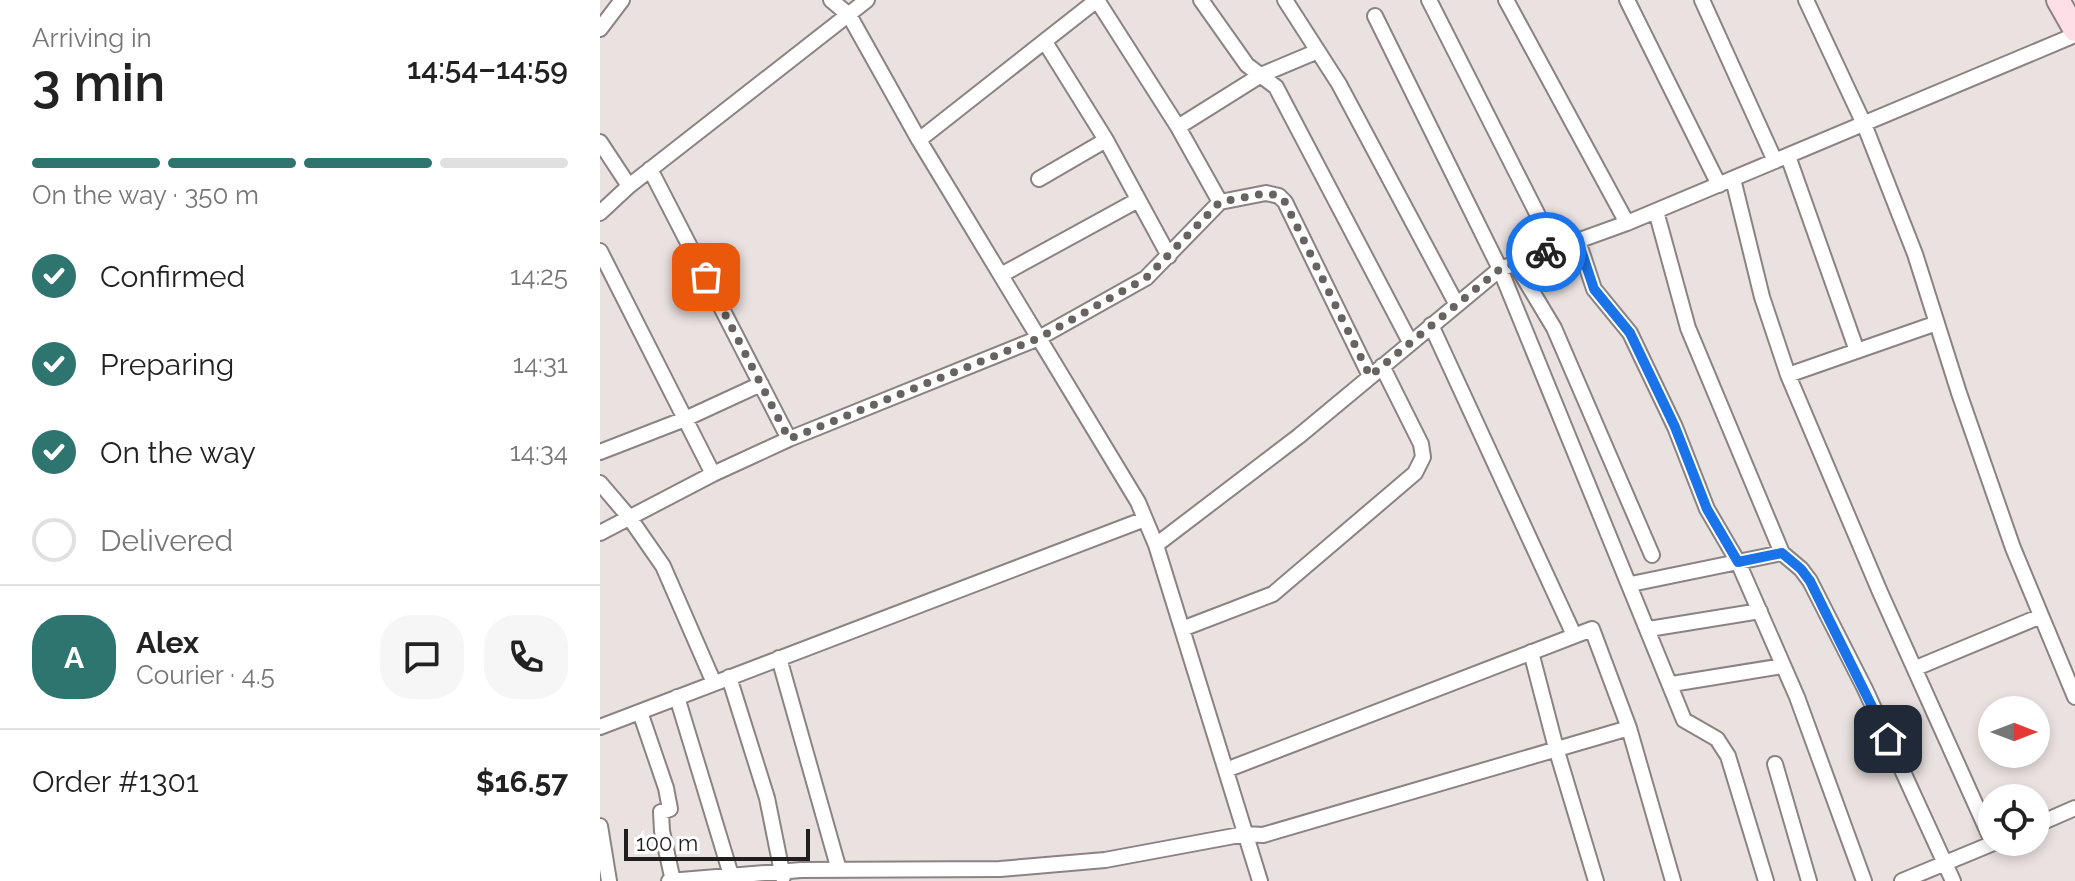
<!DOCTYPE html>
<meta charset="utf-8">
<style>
body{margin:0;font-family:Raleway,sans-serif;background:#f6f6f6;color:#222;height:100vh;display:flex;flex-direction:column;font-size:30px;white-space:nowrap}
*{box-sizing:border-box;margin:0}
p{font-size:26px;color:#767676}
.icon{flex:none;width:44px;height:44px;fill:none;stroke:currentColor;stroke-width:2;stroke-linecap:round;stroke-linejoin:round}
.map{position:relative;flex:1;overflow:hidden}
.sheet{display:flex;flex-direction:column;background:#fff;width:600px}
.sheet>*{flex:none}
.needle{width:52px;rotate:90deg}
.controls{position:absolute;left:1378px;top:696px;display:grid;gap:16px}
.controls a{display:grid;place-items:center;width:72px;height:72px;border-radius:50%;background:#fff;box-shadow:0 4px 12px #0003;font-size:40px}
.scale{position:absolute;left:24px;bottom:20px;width:186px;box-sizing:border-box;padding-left:8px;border:4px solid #211e1e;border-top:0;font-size:22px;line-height:28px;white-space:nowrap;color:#211e1e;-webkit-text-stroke:6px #fff;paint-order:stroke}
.pin{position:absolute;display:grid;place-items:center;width:68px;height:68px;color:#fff;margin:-34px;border-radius:16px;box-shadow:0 4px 12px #0006}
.courier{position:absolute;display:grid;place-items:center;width:80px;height:80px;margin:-40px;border:6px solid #1a73e8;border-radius:50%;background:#fff;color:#222;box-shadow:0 2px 10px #0007}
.overview em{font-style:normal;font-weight:600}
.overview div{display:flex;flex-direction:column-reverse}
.overview{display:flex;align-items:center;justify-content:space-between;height:136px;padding:0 32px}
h1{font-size:52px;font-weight:600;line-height:60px}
.bar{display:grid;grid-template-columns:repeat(4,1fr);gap:12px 8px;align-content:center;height:96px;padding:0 32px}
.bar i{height:10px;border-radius:6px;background:#e0e0e0}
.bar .current{background:#2d756e}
.bar p{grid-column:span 4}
.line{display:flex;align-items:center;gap:20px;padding:0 32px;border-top:2px solid #e0e0e0}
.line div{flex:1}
.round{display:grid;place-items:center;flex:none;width:84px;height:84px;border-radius:32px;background:#f6f6f6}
ol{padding:0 32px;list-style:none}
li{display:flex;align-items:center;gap:24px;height:88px}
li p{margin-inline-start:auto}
li .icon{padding:8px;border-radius:50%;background:#2d756e;color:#fff;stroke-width:4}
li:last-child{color:#767676}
li i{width:44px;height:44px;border:4px solid #e0e0e0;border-radius:50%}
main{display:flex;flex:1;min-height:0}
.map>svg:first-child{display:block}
</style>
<main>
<section class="sheet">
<div class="overview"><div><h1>3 min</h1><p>Arriving in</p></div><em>14:54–14:59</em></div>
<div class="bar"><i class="current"></i><i class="current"></i><i class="current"></i><i></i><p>On the way · 350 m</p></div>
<ol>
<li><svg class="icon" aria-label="check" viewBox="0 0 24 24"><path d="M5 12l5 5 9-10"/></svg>Confirmed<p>14:25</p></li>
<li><svg class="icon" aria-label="check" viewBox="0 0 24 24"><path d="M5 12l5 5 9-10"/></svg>Preparing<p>14:31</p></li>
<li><svg class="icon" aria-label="check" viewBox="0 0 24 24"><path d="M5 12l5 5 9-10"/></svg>On the way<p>14:34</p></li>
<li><i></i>Delivered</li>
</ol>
<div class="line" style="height:144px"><b class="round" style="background:#2d756e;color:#fff">A</b><div><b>Alex</b><p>Courier · 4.5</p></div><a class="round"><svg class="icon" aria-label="chat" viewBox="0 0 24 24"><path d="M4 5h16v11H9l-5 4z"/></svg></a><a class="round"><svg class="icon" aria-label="phone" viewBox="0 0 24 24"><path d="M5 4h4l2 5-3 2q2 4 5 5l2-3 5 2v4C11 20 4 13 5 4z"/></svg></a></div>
<div class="line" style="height:104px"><div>Order #1301</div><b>$16.57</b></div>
</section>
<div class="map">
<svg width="1475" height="881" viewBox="0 0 1475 881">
<rect width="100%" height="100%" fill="#eae2e0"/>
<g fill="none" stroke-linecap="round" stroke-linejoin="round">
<defs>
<path id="street" d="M231 0 249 15 319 140 538 502 556 545 660 881
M497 0 578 127 620 202
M601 0 647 65 676 87 810 342
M685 0 739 84 857 305
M829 0 955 249
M906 0 1027 223
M1027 0 1119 185
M1102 0 1175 161
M1206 0 1264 124 1315 254 1359 393 1413 548 1475 697
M775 16 900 269 1084 720 1117 739 1128 756 1166 881
M0 29 22 0
M445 42 506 140 569 256
M578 127 661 75 718 51
M319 140 497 0
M0 142 29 186
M1188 156 1257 351
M50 169 189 439
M439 179 506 140
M1133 179 1162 297 1188 375 1280 592 1392 841
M1056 211 1088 328 1182 553 1201 569 1210 581 1265 689 1353 881
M0 213 29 186 267 0
M978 241 994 289 1030 333 1075 427 1107 509 1138 562 1197 697 1264 881
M0 251 113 474
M915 263 954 328 1052 555
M401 275 538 200
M831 325 974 635
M1188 375 1337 323
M0 452 85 419 161 384
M0 483 29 517 63 566 114 683
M0 533 113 474 189 439 439 338 546 278 620 202 666 193 679 196 685 202 770 376
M556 545 699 436 900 269 1027 223 1475 35
M1031 584 1182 553
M582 629 673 594 815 473 823 457 821 444 782 366
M1049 629 1160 611
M931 652 956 748 996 881
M179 658 239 870
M1316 668 1441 616
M129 677 167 798 183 877
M1072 684 1183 666
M77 697 131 875
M40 712 66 788 70 809 61 812 62 831 73 881
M0 727 545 519
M1175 764 1209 881
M626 770 992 629 1029 728 1073 881
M1436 825 1475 808
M0 826 9 881
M69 881 201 870 400 869 505 860 645 834 663 835 1029 728
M1302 881 1396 842"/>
<path id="secondary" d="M1458 0 1475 30"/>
</defs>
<use href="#street" stroke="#8b8382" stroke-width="18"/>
<use href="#secondary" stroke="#8b8382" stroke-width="26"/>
<use href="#street" stroke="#fff" stroke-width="14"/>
<use href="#secondary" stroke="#fedfe8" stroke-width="22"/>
</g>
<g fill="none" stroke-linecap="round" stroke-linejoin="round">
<path stroke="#676362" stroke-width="8" stroke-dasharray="0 14.4" d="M106 277 189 439 439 338 546 278 620 202 666 193 679 196 685 202 770 376 900 269 946 252"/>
<path stroke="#1a73e8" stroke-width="10" d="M946 252 978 241 994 289 1030 333 1075 427 1107 509 1138 562 1182 553 1201 569 1210 581 1288 739"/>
</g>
</svg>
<div class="controls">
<a><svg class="needle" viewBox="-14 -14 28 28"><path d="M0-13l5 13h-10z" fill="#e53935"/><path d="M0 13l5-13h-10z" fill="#767676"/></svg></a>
<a><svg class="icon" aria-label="locate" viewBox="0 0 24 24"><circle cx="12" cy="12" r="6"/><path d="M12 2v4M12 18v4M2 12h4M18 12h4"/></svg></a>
</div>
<div class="scale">100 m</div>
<div class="pin" style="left:106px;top:277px;background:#ea580c"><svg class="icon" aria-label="bag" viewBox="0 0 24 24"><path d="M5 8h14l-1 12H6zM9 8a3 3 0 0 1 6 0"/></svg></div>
<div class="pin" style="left:1288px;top:739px;background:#1f2937"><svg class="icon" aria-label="home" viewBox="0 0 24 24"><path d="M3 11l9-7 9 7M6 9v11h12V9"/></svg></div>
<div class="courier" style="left:946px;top:252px"><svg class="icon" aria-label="bike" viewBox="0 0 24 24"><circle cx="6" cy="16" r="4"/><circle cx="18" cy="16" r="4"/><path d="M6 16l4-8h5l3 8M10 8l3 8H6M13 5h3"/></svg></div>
</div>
</main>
